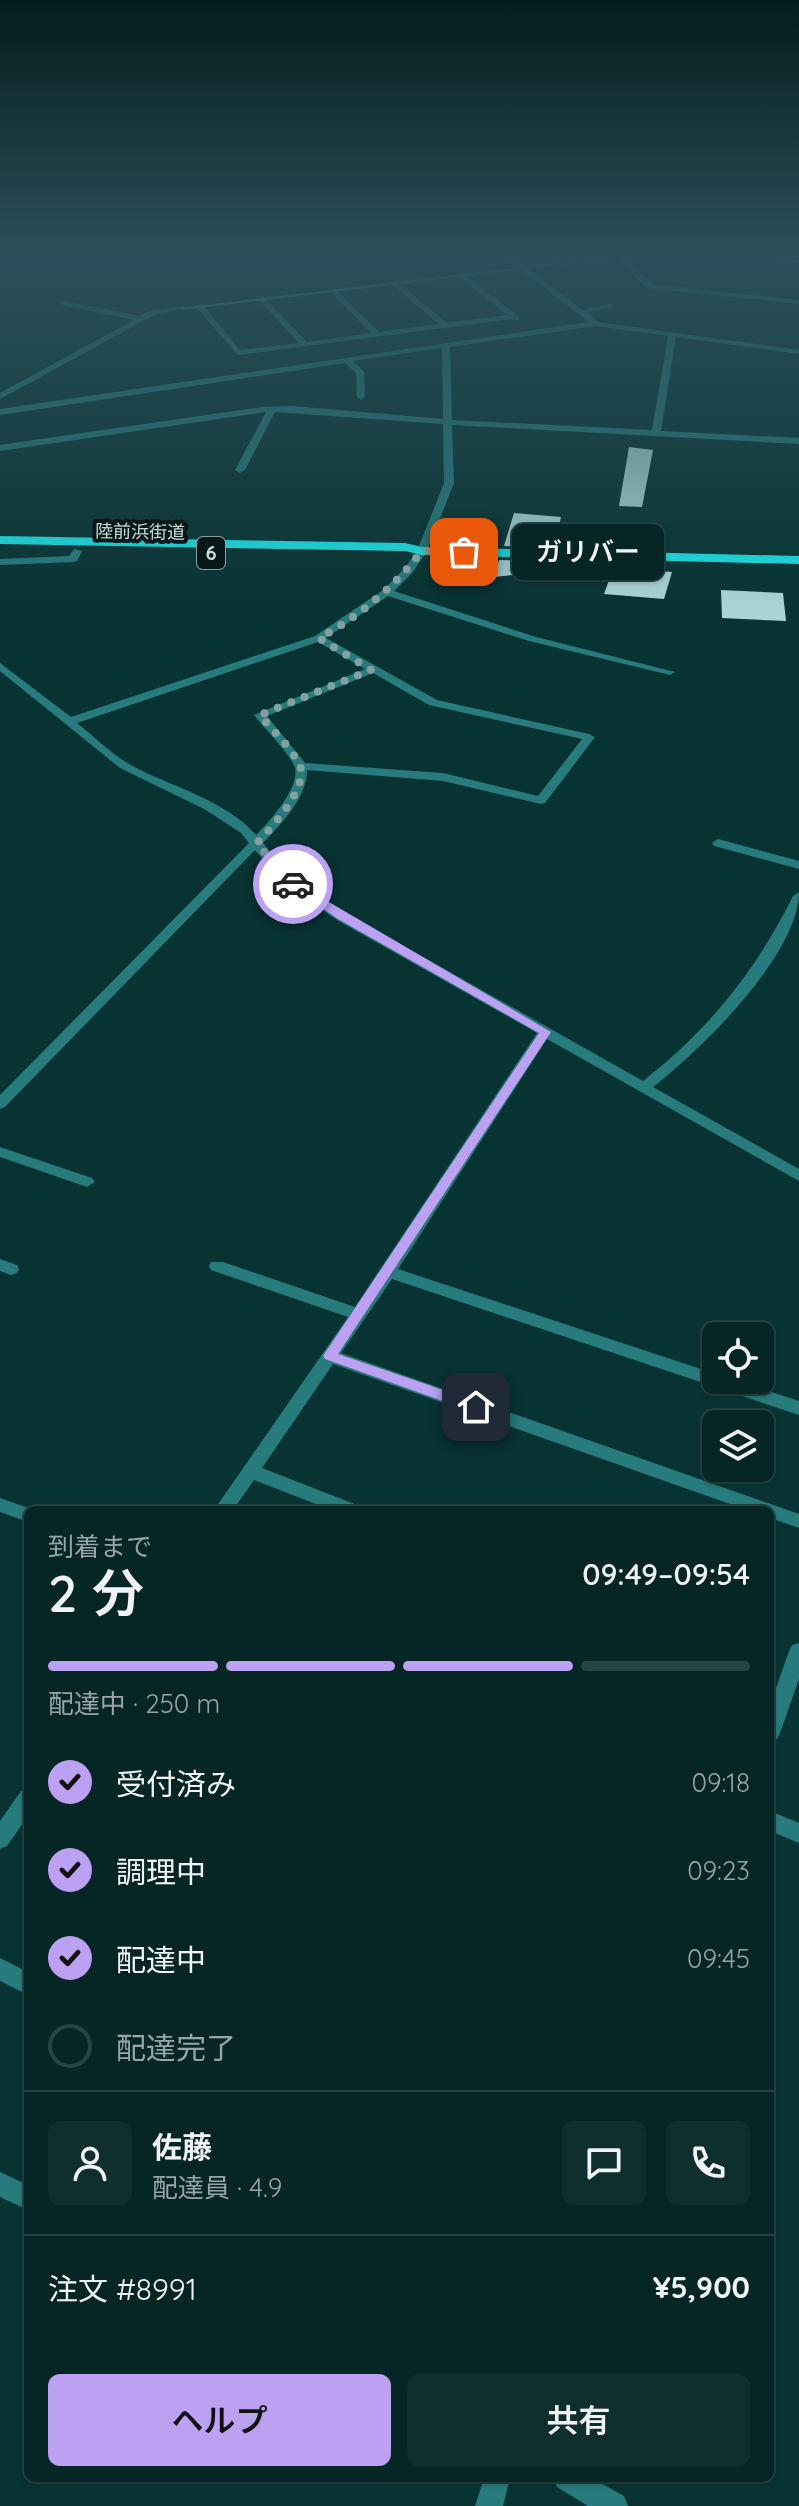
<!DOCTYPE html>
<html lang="ja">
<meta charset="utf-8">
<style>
body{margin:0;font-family:Quicksand,"Noto Sans JP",sans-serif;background:#0f2e2e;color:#f1f3f6;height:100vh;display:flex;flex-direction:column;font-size:30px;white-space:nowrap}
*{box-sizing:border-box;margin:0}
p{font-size:26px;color:#98a5a7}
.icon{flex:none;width:44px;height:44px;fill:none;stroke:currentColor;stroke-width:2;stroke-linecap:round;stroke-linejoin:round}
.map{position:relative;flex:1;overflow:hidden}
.sheet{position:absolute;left:24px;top:1506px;width:750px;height:976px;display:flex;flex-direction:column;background:#062626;border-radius:12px;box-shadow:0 2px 6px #0004,0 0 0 2px #274343}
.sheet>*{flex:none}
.fabs{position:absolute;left:702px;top:1322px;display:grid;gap:16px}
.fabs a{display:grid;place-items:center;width:72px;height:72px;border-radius:12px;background:#062626;box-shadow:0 2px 6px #0004,0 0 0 2px #274343;font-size:40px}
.pin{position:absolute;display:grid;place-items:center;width:68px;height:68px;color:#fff;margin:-34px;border-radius:16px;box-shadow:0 4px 12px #0006}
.courier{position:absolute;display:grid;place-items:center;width:80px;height:80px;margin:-40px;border:6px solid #bca0f2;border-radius:50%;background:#fff;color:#222;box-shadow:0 2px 10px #0007}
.bubble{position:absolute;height:56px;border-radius:12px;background:#062626;box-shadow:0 2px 6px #0004,0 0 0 2px #274343;font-size:26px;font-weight:600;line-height:56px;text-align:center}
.summary em{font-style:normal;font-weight:600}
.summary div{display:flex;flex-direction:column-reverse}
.summary{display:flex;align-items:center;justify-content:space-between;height:136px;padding:0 24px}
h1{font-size:52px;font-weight:600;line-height:60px}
.bar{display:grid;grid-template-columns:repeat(4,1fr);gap:12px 8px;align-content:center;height:96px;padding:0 24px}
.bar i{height:10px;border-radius:6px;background:#274343}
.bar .active{background:#bca0f2}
.bar p{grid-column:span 4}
.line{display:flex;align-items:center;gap:20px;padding:0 24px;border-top:2px solid #274343}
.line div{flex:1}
.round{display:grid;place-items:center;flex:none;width:84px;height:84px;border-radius:12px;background:#0f2e2e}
ol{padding:0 24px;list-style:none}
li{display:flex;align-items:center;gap:24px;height:88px}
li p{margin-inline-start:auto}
li .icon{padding:8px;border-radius:50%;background:#bca0f2;color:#111;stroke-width:4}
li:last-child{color:#98a5a7}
li i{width:44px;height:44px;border:4px solid #274343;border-radius:50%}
.action{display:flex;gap:16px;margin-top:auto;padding:16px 24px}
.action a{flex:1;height:92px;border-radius:12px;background:#bca0f2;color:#111;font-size:32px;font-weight:600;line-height:92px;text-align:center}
.action a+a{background:#0f2e2e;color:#f1f3f6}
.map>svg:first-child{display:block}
</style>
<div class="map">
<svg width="799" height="2506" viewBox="0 0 799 2506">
<rect width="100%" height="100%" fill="#083333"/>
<path fill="#aad5d4" d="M629 447 653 450 642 507 619 506Z
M514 513 561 517 556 540 537 539 536 547 504 546Z
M499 560 533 561 531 573 494 577Z
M614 566 672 572 664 599 604 594Z
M721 590 783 593 786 621 722 618Z"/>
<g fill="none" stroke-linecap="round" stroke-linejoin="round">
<path fill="#287b7c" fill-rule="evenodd" d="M505 258H514L582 310 613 303V307L587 313 598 322 799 350V354L676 337 661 431 799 438V444L452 425 454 483 427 551 412 573 394 591 536 637 675 672 670 675 529 641 388 596 326 638 437 700 589 734 595 737 545 803 541 804 443 781 307 770C307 798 281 824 263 843L290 876 347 914 643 1081C708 1030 756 971 793 896L799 892C799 954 701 1050 653 1087L799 1169V1181L547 1039 398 1269 716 1374V1380H734L799 1401V1415L392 1279 341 1353 799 1514V1528L770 1518V1510H747L333 1364 262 1468 357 1505 360 1510H331L254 1480 233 1510H214L348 1317 211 1270 209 1266 211 1262H223L355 1307 537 1033 337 920 282 882 255 850 5 1107 0 1109V1095L249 843 241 833 206 810 120 768 0 671V663L71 717 315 636 383 590 404 569 417 551 444 483 443 424 275 412 245 470 240 473 235 470 266 412 0 451V445L262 407 293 406 443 419 442 348 353 361 364 372 365 397 361 400 357 397 356 373 345 363 0 415V409L589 322ZM596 326 668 336 652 430 452 420 450 347ZM318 642 365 669 254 715C264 728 288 752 294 765 303 785 269 822 256 835 226 800 171 787 131 765 112 755 94 736 77 723ZM373 673 429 705 582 739 538 796 443 773 305 763 267 716Z
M616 258H624L652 284 799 300V304L647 288Z
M462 272 519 317V321L512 319 238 355 195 306 202 304 240 350 299 343 259 300 262 296 307 342 371 333 331 292 334 288 379 332 439 324 392 284 395 280 447 323 507 315 459 276Z
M62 301 140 316 149 311 183 306 187 308 154 315 0 399V393L134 320 62 305Z
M74 549 82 551 77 561 73 562 0 565V559L69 556Z
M718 839 799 861V869L714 846 712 843Z
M0 1147 92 1178 95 1182 87 1187 0 1157Z
M0 1259 17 1265 19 1269 17 1273 11 1275 0 1271Z
M0 1498 34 1510H28V1522L0 1512Z
M799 1643V1679L780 1733 777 1739 770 1742V1705L789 1651 792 1645Z
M28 1788V1816L7 1846 0 1849V1821L21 1791Z
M770 1811 799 1823V1843L770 1831Z
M0 1958 28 1972V1995L0 1981Z
M0 2172 28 2185V2210L0 2197Z
M484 2478H510L503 2506H475Z
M553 2478H592L624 2496 628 2506H588L557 2487Z"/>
<path fill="#3ba4a5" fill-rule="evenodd" d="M596 258H620L183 310 179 308Z
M770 258 799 259V263L774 260Z"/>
<path fill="#1de3e5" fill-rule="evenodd" d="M0 536 405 543 422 547 799 556V564L422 555 405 551 0 544Z"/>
</g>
<linearGradient id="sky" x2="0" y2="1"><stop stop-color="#041c1c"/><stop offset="0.42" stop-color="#2c505b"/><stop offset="1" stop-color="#2c505b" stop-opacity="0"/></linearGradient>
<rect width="799" height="609" fill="url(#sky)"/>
<path fill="#bca0f2" d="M293 881 551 1032 338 1354 481 1403V1411H471L325 1359 323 1356 539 1033 338 919 290 886V882Z"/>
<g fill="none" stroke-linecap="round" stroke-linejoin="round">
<path stroke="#84a0a0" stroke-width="8" stroke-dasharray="0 14.4" d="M293 884 286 879 257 843C271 828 311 785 299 764 290 746 272 730 260 715L371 670 319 638C360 616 394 587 422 551L464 552"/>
</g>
<g text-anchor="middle" stroke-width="8" stroke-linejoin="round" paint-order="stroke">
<g font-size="18" fill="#c6dbdb" stroke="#071818">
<text transform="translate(140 532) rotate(1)" y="6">陸前浜街道</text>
</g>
<rect fill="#071818" stroke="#8da0a0" stroke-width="2" x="197" y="537" width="28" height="32" rx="6"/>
<g font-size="20" font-weight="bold" fill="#c6dbdb">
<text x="211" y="560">6</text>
</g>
</g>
</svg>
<div class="fabs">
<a><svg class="icon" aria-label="locate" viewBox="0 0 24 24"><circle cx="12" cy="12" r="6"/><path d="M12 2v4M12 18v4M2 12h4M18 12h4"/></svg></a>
<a><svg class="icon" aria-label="layers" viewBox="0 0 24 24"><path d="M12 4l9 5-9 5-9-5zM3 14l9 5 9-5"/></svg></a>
</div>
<div class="pin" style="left:464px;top:552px;background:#ea580c"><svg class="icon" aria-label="bag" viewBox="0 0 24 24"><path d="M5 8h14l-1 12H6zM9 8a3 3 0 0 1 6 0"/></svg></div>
<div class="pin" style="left:476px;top:1407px;background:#1f2937"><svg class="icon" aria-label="home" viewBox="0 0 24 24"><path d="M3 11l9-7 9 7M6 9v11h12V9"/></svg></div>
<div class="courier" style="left:293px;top:884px"><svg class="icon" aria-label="car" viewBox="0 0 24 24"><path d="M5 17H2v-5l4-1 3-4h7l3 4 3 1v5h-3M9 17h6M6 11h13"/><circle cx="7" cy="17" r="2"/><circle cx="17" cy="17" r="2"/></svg></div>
<div class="bubble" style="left:512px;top:524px;width:152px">ガリバー</div>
<section class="sheet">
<div class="summary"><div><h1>2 分</h1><p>到着まで</p></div><em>09:49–09:54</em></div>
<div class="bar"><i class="active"></i><i class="active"></i><i class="active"></i><i></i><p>配達中 · 250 m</p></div>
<ol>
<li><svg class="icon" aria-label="check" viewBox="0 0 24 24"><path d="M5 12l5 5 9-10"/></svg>受付済み<p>09:18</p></li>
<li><svg class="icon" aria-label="check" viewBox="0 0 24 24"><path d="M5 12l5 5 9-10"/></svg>調理中<p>09:23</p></li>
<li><svg class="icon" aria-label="check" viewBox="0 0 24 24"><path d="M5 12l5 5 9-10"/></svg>配達中<p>09:45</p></li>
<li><i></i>配達完了</li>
</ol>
<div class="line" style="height:144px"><a class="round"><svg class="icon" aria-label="person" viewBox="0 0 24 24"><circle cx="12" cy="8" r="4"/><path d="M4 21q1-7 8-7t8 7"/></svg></a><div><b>佐藤</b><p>配達員 · 4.9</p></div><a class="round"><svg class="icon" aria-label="chat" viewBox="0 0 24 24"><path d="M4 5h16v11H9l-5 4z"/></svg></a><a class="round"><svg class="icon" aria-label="phone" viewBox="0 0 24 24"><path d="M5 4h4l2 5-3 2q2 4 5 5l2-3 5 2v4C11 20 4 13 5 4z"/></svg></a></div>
<div class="line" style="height:104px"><div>注文 #8991</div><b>¥5,900</b></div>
<div class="action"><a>ヘルプ</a><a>共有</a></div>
</section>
</div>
